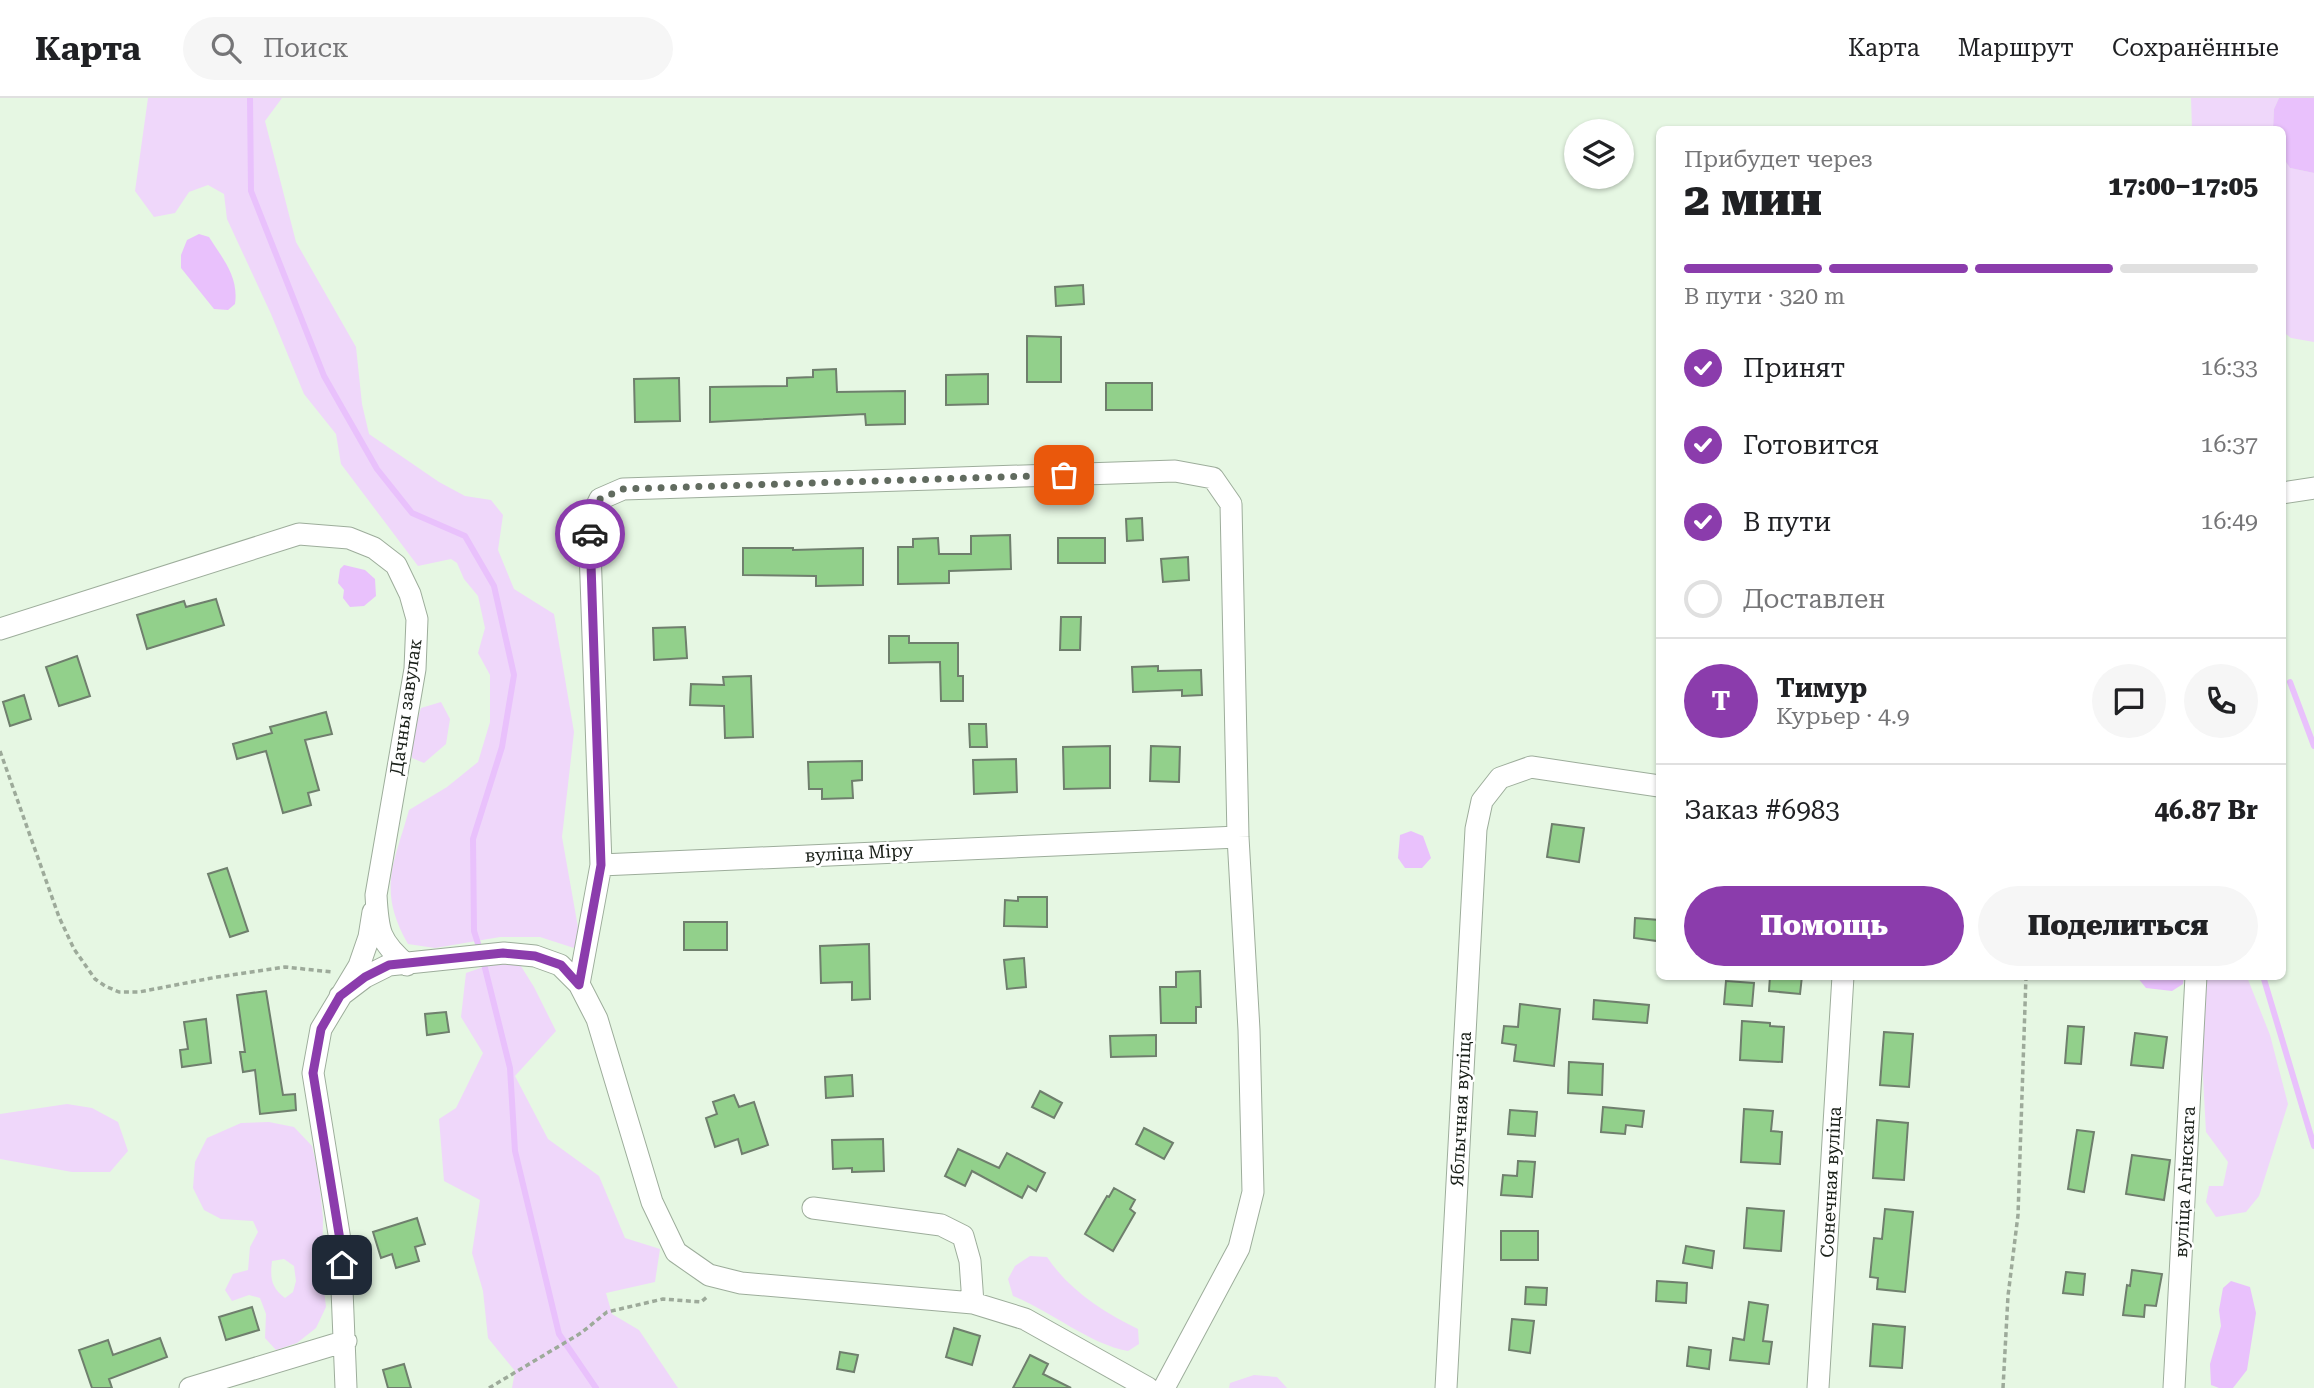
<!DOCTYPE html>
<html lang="ru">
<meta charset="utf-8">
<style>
body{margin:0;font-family:"Roboto Serif",serif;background:#f6f6f6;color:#202124;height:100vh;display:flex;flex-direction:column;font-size:26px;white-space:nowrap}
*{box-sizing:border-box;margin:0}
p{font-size:23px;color:#757577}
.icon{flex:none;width:38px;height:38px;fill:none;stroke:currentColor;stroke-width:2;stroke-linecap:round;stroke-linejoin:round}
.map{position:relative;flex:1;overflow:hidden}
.details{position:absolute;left:1656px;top:28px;width:630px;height:854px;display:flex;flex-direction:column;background:#fff;border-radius:10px;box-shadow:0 2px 5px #0004}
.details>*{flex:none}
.tools{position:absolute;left:1564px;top:21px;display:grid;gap:14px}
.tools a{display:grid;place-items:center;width:70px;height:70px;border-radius:50%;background:#fff;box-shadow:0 2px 5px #0004;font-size:35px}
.pin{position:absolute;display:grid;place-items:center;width:60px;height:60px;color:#fff;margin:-30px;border-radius:14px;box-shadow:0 4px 10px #0006}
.courier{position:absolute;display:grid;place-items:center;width:70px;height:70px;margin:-35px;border:5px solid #8b3cac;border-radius:50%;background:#fff;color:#222;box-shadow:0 2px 9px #0007}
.summary em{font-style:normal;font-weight:800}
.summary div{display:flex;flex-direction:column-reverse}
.summary{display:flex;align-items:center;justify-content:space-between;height:119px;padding:0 28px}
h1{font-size:46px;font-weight:800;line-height:52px}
.bar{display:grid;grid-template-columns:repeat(4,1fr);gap:10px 7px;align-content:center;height:84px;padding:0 28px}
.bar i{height:9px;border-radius:5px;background:#e0e0e0}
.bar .selected{background:#8b3cac}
.bar p{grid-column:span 4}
.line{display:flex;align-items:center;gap:18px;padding:0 28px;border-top:2px solid #e0e0e0}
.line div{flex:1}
.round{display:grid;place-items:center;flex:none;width:74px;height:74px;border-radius:37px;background:#f6f6f6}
ol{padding:0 28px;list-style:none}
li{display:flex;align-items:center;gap:21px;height:77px}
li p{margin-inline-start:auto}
li .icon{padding:7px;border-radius:50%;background:#8b3cac;color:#fff;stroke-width:4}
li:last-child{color:#757577}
li i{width:38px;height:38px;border:4px solid #e0e0e0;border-radius:50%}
.button{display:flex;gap:14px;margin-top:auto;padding:14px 28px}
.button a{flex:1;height:80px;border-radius:42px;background:#8b3cac;color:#fff;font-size:28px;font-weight:800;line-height:80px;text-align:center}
.button a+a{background:#f6f6f6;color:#202124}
header{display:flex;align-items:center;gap:42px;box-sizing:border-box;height:98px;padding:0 35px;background:#fff;border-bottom:2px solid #e0e0e0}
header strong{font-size:33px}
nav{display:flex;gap:38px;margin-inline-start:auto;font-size:24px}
.search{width:490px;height:63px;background:#f6f6f6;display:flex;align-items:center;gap:18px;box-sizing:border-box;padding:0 24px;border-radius:38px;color:#757577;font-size:26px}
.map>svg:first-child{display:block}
</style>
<header>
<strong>Карта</strong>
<div class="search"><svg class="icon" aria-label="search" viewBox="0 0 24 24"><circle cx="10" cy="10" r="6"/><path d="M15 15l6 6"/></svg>Поиск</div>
<nav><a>Карта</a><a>Маршрут</a><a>Сохранённые</a></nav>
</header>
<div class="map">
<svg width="2314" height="1290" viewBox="0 0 2314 1290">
<rect width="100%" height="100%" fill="#e6f7e3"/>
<path fill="#efd7fa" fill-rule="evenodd" d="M148 0H282L265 23 296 144 356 249 362 306 369 336 439 384 465 398 491 402 503 417 498 452 514 491 554 516 574 634 562 739 579 835 574 850 540 839H500L435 850 408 846C377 792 394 766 409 712L447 689 478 664 490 624V577L478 555 485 530 478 498 464 481 457 465 451 461 418 468 341 366 336 336 304 296 271 216 227 121 224 96 208 87 189 94 175 115 154 119 135 93Z
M2191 0H2279L2274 11 2273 31H2192Z
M2282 58 2290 70 2314 75V244L2291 240 2282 233Z
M441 604 450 621 446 646 424 665 412 660V641L421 610Z
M498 864 519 865 534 889 556 933 515 978 548 1041 599 1078 625 1140 660 1151 655 1184 606 1195 612 1216 639 1232 678 1290H512L515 1273 488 1240 483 1193 472 1155 480 1102 444 1083 439 1021 456 1010 483 955 461 919 466 875Z
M2204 879H2247L2270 937 2288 1006 2259 1098 2246 1114 2216 1119 2206 1104 2209 1088H2223L2228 1064 2206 1034 2201 943Z
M67 1006 92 1010 118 1024 128 1053 110 1074H72L0 1061V1016Z
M269 1024 294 1029 312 1048 318 1074 323 1120 322 1175 326 1209 316 1230 297 1245 276 1252 265 1240 266 1216 260 1200 249 1197 232 1203 225 1192 233 1176 248 1172 250 1149 258 1134 253 1123 221 1121 204 1112 193 1090 195 1064 207 1040 241 1025ZM284 1161 294 1168 296 1183 293 1194 285 1200C271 1189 270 1180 272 1163Z
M1030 1158 1047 1159C1069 1192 1103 1214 1138 1231L1139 1246 1128 1253C1089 1246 1051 1213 1013 1198L1008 1181 1015 1168Z
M1254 1277 1277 1279 1287 1290H1229L1230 1285Z"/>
<path fill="#e9c1fc" d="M2279 0H2314V75L2290 70 2282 58V32L2273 31 2274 11Z
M199 136 209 139C223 161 239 179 235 206L228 212 214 211 181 170V157L187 142Z
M344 467 365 472 375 481 376 498 364 508 350 509 343 500 344 492 338 485 340 471Z
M1411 733 1423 738 1431 760 1422 770H1405L1398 760 1400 737Z
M2137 879H2184L2183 886 2172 893 2146 890Z
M2231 1183 2250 1189 2256 1215 2247 1272 2233 1290H2219L2211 1287 2210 1266 2221 1228 2219 1212 2223 1190Z"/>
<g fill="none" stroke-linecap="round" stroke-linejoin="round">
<path stroke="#e9c1fc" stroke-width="6" d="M250 0 251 93 324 278 377 371 412 415 465 438 494 488 514 577 502 649 473 741 474 833 480 852
M2290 584 2314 648
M483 862 510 970 515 1053 559 1236 596 1290
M2263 878 2314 1048"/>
</g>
<path fill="#92d08b" stroke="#6f7f6d" stroke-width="2" d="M1083 187 1084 206 1056 208 1055 189Z
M1027 238 1061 239V284H1027Z
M836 271 837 294 905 293V326L866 327 865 316 710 324V289L787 288V280L813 279V272Z
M988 276V306L946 307V277Z
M679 280 680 323 635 324 634 281Z
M1106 285H1152V312H1106Z
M1142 420 1143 442 1127 443 1126 421Z
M1010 437 1011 471 949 473V485L898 486V449H913V441L938 440 939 456H971V438Z
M1058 440H1105V465H1058Z
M743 450H793V452L863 450V487L816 488V478L743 477Z
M1188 459 1189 482 1163 484 1161 461Z
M216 501 224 527 147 551 137 517 184 503 186 509Z
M1061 519H1081L1080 552H1060Z
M685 529 687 560 654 562 653 530Z
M889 538H909V545H958V578H963V603H941L940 564 889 565Z
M77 558 90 598 59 608 46 569Z
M1158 568V573L1201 572 1202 597 1182 598V592L1133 594 1132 569Z
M751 578 753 639 725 640 724 608 690 607 691 586 724 587 723 579Z
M24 597 31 621 10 628 3 604Z
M326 614 332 636 305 642 319 692 308 695 311 707 283 715 266 653 237 661 233 646 272 635 270 629Z
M969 626H986L987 649H970Z
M1110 648V690L1064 691 1063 649Z
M1151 648 1180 649 1179 684 1150 683Z
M1016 661 1017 694 974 696 973 662Z
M862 663V682L852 683 853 700 822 701V691H809L808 664Z
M1552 726 1584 730 1579 764 1547 759Z
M227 770 248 833 230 839 208 776Z
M1018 799H1047V829L1004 828 1005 802 1018 803Z
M1635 820 1659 822 1657 843 1634 840Z
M684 824H727V852H684Z
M869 846 870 901 852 902V884L821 885 820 848Z
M1024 860 1026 889 1007 891 1004 862Z
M1200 873 1201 909H1196V925H1161L1160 889H1176V874Z
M1770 878H1802L1800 896 1769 893Z
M1726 883 1754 885 1752 908 1724 906Z
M266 893 283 997 295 996 296 1012 260 1016 255 972 243 974 240 954H245L237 897Z
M1594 902 1649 907 1647 925 1593 921Z
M1520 906 1560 911 1554 968 1514 963 1516 947 1502 945 1504 928 1518 929Z
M446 914 449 934 427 937 425 916Z
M206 921 211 965 182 969 180 952 188 951 184 924Z
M1742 923 1770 925V928L1784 929 1782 964 1740 962Z
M2068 928 2084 929 2081 966 2065 965Z
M1884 934 1913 936 1909 989 1880 987Z
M2135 935 2167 939 2163 970 2131 967Z
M1156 937V958L1111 959 1110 938Z
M1569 964 1603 966 1602 997 1568 995Z
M852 977 853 998 826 1000 825 979Z
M1040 993 1062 1005 1054 1020 1032 1009Z
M734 997 739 1009 754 1004 768 1047 742 1056 738 1041 715 1049 706 1020 717 1016 713 1004Z
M1603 1009 1644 1013 1642 1029 1626 1027 1625 1036 1601 1034Z
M1744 1011 1773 1013 1771 1033 1782 1034 1780 1066 1741 1064Z
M1510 1012 1537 1014 1535 1038 1508 1036Z
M1877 1022 1908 1025 1904 1082 1873 1080Z
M1144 1030 1173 1045 1164 1061 1136 1046Z
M2077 1032 2094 1034 2084 1094 2068 1091Z
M883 1041 884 1073 852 1074V1070L833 1071 832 1042Z
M958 1051 999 1070 1007 1055 1045 1075 1036 1093 1028 1088 1022 1100 972 1073 965 1088 945 1078Z
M2132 1057 2170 1062 2164 1102 2126 1096Z
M1518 1063 1535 1064 1532 1099 1501 1097 1503 1077 1517 1078Z
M1114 1090 1135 1102 1130 1111 1135 1115 1113 1153 1085 1136 1107 1098 1109 1099Z
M1747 1110 1784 1113 1781 1153 1744 1150Z
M1885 1111 1913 1114 1905 1194 1877 1191 1878 1180 1870 1179 1874 1140 1882 1141Z
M417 1120 425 1146 415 1149 419 1163 396 1170 392 1156 381 1160 373 1134Z
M1501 1133H1538V1162H1501Z
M1686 1148 1714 1153 1712 1170 1683 1165Z
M2132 1172 2162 1176 2156 1208 2145 1207 2144 1219 2123 1217 2127 1187 2130 1188Z
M2066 1174 2085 1176 2083 1197 2063 1195Z
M1657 1183 1687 1185 1686 1205 1656 1203Z
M1526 1189 1547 1190 1546 1207 1525 1206Z
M1749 1204 1768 1207 1763 1243 1772 1244 1769 1266 1730 1262 1733 1240 1744 1242Z
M252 1209 259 1232 226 1242 219 1219Z
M1512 1221 1534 1223 1530 1255 1509 1252Z
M1873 1226 1905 1229 1902 1270 1870 1268Z
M954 1230 980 1238 972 1267 946 1259Z
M160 1240 167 1259 109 1281 112 1290H92L79 1252 108 1242 113 1257Z
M1689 1249 1711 1252 1709 1271 1687 1268Z
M840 1254 858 1257 854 1274 837 1271Z
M1030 1257 1048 1266 1043 1276 1071 1290H1013Z
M404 1266 411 1290H388L383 1272Z"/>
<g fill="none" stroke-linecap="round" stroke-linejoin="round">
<defs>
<path id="minor" d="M2282 395 2314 390
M0 531 299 436 349 440 374 450 396 467 410 496 417 521 415 571 376 797C378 833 379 843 407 867
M601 767 589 423 600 401 623 391 1175 373 1213 380 1231 406 1238 739 1249 932 1253 1094 1239 1150 1164 1290
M579 886 601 767 1238 739
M340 898 365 879 389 867 504 855 535 858 560 867 579 886 597 921 652 1104 676 1154 709 1177 741 1185 973 1205 1025 1221 1148 1290
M813 1110 941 1127 963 1138 970 1163 973 1205
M190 1290 346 1243
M346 1290 340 1142 313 975 321 931 359 868 369 839 373 814
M1446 1290 1476 731 1482 703 1500 680 1531 669 1659 688
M1818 1290 1843 878
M2174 1290 2196 878"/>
</defs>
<use href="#minor" stroke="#9dad9b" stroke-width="23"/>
<path stroke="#9daa9a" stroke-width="3.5" stroke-dasharray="5 3.5" stroke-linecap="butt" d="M0 653 59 819 74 851 95 881 105 888 119 894H139L217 879 285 869 332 874
M489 1290 581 1235 607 1214 663 1201 701 1204 708 1198
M2003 1290 2008 1198 2018 1117 2026 878"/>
<use href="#minor" stroke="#fff" stroke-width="21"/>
</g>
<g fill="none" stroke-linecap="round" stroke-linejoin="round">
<path stroke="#616b5f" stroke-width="7" stroke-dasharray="0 12.6" d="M590 436 589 423 600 401 623 391 1064 377"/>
<path stroke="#8b3cac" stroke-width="9" d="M342 1167 340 1142 313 975 321 931 340 898 365 879 389 867 503 855 535 858 561 867 579 887 601 767 590 436"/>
</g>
<g text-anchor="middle" stroke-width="5" stroke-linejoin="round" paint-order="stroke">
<g font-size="18" fill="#191f18" stroke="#fff">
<text transform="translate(406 609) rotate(-82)" y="6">Дачны завулак</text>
<text transform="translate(859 755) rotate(-3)" y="6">вуліца Міру</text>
<text transform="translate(1461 1011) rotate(-87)" y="6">Яблычная вуліца</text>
<text transform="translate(1831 1084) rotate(-87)" y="6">Сонечная вуліца</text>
<text transform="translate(2185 1084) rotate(-87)" y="6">вуліца Агінскага</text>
</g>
</g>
</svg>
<div class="tools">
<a><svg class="icon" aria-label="layers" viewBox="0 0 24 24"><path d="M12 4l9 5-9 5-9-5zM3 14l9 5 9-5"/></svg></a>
</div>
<div class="pin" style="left:1064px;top:377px;background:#ea580c"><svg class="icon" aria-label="bag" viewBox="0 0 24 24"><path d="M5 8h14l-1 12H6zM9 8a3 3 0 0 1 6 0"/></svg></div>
<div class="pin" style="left:342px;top:1167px;background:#1f2937"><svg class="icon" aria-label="home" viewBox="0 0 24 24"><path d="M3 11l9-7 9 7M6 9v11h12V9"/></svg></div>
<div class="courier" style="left:590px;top:436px"><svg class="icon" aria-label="car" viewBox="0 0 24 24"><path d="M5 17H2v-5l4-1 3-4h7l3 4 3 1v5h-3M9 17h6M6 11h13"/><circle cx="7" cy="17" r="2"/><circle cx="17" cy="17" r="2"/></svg></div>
<section class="details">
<div class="summary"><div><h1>2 мин</h1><p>Прибудет через</p></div><em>17:00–17:05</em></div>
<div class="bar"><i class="selected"></i><i class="selected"></i><i class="selected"></i><i></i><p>В пути · 320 m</p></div>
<ol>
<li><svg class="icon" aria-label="check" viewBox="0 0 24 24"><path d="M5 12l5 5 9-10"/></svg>Принят<p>16:33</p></li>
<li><svg class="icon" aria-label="check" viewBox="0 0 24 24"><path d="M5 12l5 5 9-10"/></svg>Готовится<p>16:37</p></li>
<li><svg class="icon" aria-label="check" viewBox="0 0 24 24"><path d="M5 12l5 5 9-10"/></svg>В пути<p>16:49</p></li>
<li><i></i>Доставлен</li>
</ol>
<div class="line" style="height:126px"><b class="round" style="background:#8b3cac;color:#fff">Т</b><div><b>Тимур</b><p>Курьер · 4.9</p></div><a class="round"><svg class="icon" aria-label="chat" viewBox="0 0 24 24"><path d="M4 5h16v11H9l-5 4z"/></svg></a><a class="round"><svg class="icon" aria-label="phone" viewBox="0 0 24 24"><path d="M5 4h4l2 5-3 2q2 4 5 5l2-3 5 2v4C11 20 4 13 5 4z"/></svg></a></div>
<div class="line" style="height:91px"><div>Заказ #6983</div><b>46.87 Br</b></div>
<div class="button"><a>Помощь</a><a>Поделиться</a></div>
</section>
</div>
